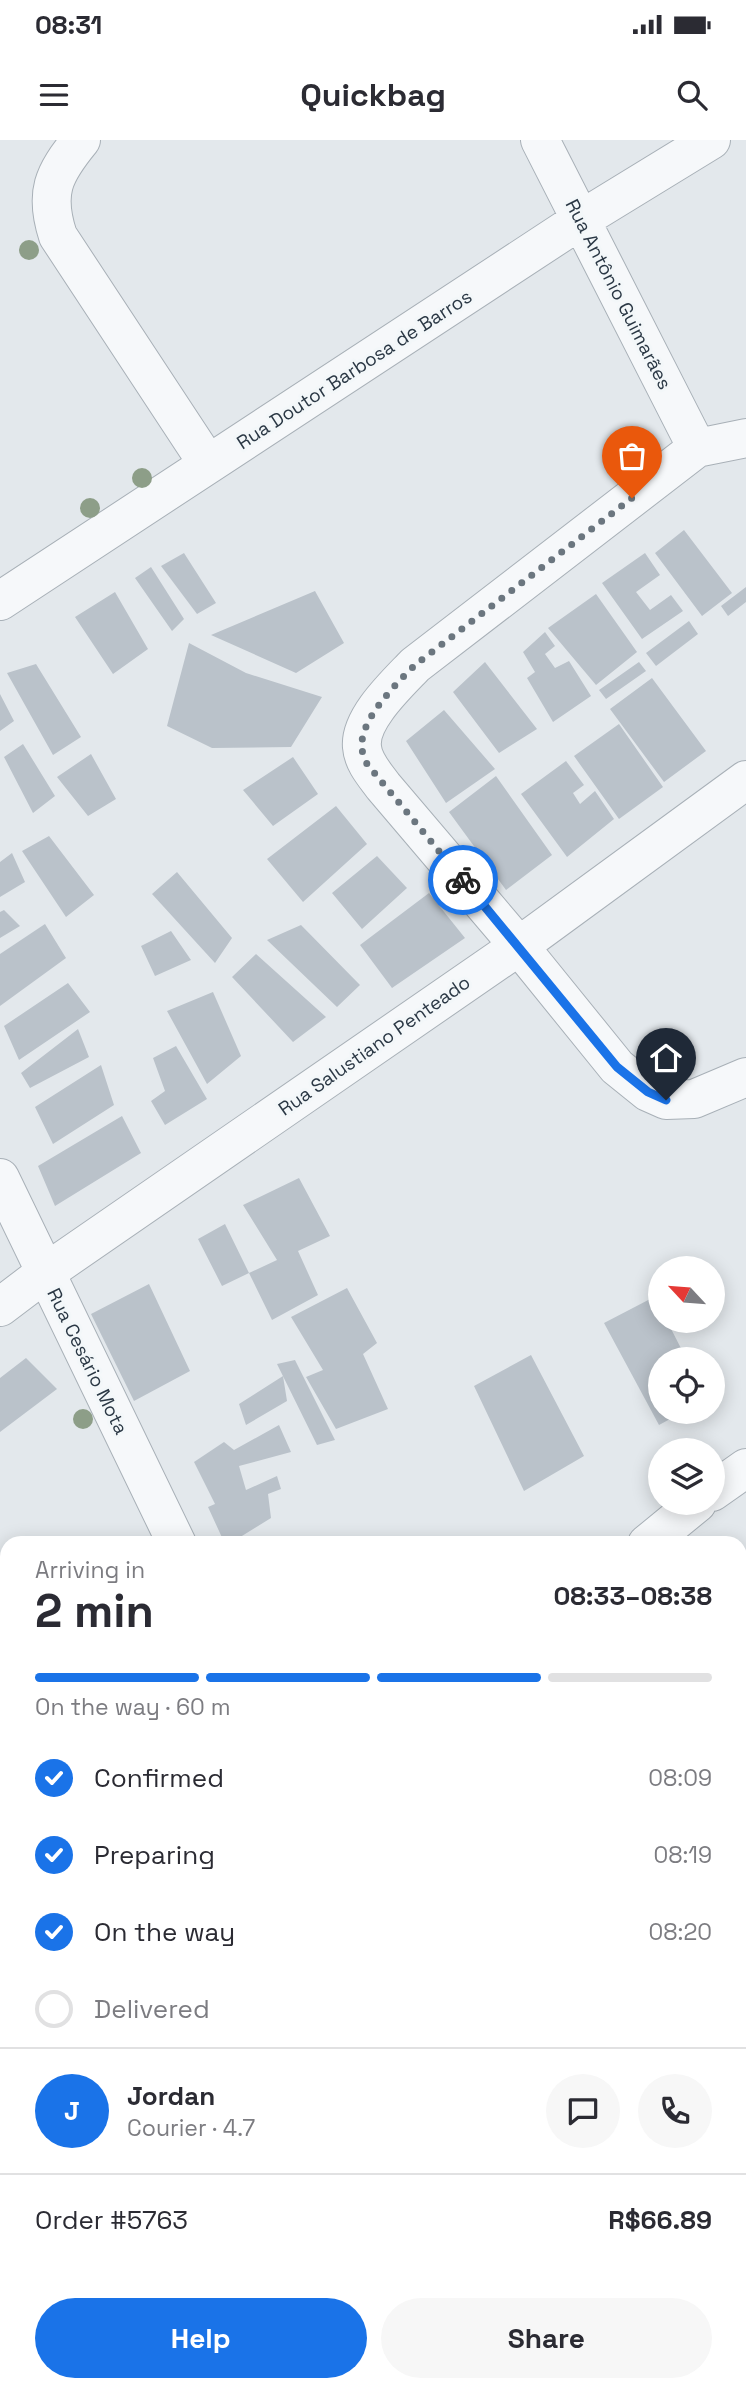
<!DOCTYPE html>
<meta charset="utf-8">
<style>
body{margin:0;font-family:"Space Grotesk",sans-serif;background:#f7f7f7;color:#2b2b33;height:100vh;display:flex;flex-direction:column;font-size:26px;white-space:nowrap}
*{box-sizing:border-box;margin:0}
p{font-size:23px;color:#7c7c81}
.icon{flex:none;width:38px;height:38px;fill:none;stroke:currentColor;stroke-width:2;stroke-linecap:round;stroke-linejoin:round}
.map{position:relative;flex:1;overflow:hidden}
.panel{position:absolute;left:0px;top:1396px;width:747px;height:856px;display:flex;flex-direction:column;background:#fff;border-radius:21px 21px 0 0;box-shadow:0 4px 18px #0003}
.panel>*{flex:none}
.needle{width:46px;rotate:296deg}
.buttons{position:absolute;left:648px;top:1116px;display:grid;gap:14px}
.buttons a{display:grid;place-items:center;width:77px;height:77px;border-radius:50%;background:#fff;box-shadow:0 4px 18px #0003;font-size:35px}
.pin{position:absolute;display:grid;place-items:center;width:60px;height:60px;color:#fff;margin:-72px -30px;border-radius:50% 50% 50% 0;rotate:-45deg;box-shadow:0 0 7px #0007}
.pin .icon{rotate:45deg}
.courier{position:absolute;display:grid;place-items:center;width:70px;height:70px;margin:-35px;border:5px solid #1a73e8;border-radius:50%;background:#fff;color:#222;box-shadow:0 2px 9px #0007}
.overview em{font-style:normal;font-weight:700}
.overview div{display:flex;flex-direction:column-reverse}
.overview{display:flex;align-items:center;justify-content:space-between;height:119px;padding:0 35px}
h1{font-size:46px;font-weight:700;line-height:52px}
.bar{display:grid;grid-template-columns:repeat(4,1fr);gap:10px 7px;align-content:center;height:84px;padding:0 35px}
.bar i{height:9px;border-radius:5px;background:#e1e1e2}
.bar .active{background:#1a73e8}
.bar p{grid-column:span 4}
.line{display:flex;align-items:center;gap:18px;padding:0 35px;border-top:2px solid #e1e1e2}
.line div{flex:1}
.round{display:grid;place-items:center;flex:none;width:74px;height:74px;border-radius:37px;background:#f7f7f7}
ol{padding:0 35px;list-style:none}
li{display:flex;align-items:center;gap:21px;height:77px}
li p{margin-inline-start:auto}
li .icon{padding:7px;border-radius:50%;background:#1a73e8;color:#fff;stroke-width:4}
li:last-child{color:#7c7c81}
li i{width:38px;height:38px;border:4px solid #e1e1e2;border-radius:50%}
.primary-button{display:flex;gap:14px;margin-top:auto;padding:14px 35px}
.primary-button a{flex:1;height:80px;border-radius:42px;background:#1a73e8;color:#fff;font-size:28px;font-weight:700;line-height:80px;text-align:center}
.primary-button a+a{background:#f7f7f7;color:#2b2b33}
.status{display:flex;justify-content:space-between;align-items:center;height:49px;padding:0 35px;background:#fff;direction:ltr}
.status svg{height:19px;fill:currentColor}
header{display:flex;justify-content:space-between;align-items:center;height:91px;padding:0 35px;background:#fff;font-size:32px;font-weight:700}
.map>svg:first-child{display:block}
</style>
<div class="status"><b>08:31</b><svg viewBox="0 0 49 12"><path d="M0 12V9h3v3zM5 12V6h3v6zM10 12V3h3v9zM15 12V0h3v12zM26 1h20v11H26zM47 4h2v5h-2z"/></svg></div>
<header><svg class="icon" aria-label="menu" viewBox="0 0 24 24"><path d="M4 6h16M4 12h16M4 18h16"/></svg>Quickbag<svg class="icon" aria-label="search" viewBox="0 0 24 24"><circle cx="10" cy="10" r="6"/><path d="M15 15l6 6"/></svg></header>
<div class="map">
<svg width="746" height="2252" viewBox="0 0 746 2252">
<rect width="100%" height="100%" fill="#e3e8ec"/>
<path fill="#bac2ca" d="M684 390 732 453 702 476 655 413Z
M184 413 216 463 197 474 161 426Z
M645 413 660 435 636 452 650 470 671 455 683 471 642 499 602 443Z
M151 427 184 479 172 491 135 438Z
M746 447V462L728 476 721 466Z
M315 451 344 503 296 533 211 495Z
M115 452 148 509 113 534 75 477Z
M596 454 637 512 596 545 548 488Z
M689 481 698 494 656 526 646 513Z
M545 492 555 506 545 514 555 528 569 521 591 556 553 582 527 538 535 532 523 512Z
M189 503 246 533 322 557 291 607 212 608 167 586Z
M485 522 537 589 499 613 453 552Z
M639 522 646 531 606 559 599 550Z
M36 524 81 597 53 615 7 533Z
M652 538 706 611 664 642 610 569Z
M0 554 14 581 0 591Z
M444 570 495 629 446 663 406 601Z
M619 584 663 647 619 679 574 616Z
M23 604 55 656 33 673 4 617Z
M91 614 116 659 88 676 57 637Z
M293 617 318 654 273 686 243 650Z
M566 621 584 645 573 653 580 664 595 651 614 679 567 717 521 654Z
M496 636 552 715 506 750 449 672Z
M336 666 367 704 303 762 267 719Z
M49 696 94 755 66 777 22 711Z
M12 713 25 742 0 757V722Z
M377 716 407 748 362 789 332 753Z
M177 732 232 798 215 823 152 754Z
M429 753 465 798 392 848 360 805Z
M4 770 20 786 0 798V772Z
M45 784 66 818 0 866V814Z
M301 785 360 845 337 867 267 800Z
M171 791 191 820 155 836 141 806Z
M256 814 326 877 293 902 232 837Z
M68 843 90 872 19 920 4 886Z
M213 852 241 916 207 944 167 871Z
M78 889 89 917 30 948 21 933Z
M176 906 207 959 165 985 151 961 165 951 153 918Z
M101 925 114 965 53 1004 35 967Z
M122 976 141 1013 55 1066 38 1026Z
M299 1038 330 1096 298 1111 318 1155 272 1180 249 1133 222 1146 198 1099 225 1084 249 1133 277 1120 243 1065Z
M149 1144 190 1231 134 1261 91 1174Z
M347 1148 377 1203 363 1214 388 1269 336 1289 306 1237 323 1230 291 1177Z
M654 1157 660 1168V1181H667L687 1220H660V1272H683L659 1285 604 1183Z
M531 1215 584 1316 524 1351 474 1246Z
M26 1218 57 1249 0 1292V1238Z
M295 1220 335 1300 317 1305 277 1224Z
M283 1236 287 1261 246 1285 239 1264Z
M279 1285 291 1312 239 1326 246 1350 277 1336 281 1349 268 1354 271 1378 229 1404H225L208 1367 215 1364 194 1322 224 1302 234 1310Z
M7 1699V1725H5L0 1711V1701Z
M7 1744V1780L0 1765V1747Z
M7 1786V1877L0 1875V1787Z
M746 1822V2052L740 2047V1827Z
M0 1882 7 1883 0 1900Z"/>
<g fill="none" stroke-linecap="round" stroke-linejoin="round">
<defs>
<path id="minor" d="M81 0C53 34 44 53 58 96L208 324
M540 0 697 308
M746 298 697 308 415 525C397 544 359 579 362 607 363 622 375 635 383 646L519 806 617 927 648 952 666 960 694 959 746 937
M0 461 582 79 711 0
M0 1038 177 1404
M0 1167 45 1133 519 806 746 640
M712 1352 746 1328
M647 1404 697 1363
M740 1452 746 1447
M740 1676 746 1672
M740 1771 746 1767
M187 2245 193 2252
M7 2252 9 2245"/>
</defs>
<use href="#minor" stroke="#a8b0b7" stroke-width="40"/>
<use href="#minor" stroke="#f6f8fa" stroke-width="38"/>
</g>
<g fill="#8d9e88">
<circle cx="29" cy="110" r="10"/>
<circle cx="142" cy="338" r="10"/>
<circle cx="90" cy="368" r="10"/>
<circle cx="83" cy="1279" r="10"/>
</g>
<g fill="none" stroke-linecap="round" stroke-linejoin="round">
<path stroke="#6b767f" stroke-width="7" stroke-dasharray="0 12.6" d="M463 740 367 624C365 619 362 613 362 608 359 580 397 543 415 525L632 358"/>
<path stroke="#1a73e8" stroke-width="9" d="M463 740 617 927 648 952 666 960"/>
</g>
<g text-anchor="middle" stroke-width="6" stroke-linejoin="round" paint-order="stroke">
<g font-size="19" fill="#2b3845" stroke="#f3f7f9">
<text transform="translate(619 154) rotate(63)" y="7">Rua Antônio Guimarães</text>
<text transform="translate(354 229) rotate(-33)" y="7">Rua Doutor Barbosa de Barros</text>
<text transform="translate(374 905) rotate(-35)" y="7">Rua Salustiano Penteado</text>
<text transform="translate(88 1221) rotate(64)" y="7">Rua Cesário Mota</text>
</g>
</g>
</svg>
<div class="buttons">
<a><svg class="needle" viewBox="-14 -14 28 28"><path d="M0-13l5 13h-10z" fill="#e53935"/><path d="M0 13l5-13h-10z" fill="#7c7c81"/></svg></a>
<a><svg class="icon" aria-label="locate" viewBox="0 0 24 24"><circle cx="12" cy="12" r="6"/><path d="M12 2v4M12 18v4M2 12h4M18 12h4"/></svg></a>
<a><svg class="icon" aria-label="layers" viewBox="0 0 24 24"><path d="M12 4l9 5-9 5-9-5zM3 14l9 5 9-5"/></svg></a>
</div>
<div class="pin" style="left:632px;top:358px;background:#ea580c"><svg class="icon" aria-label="bag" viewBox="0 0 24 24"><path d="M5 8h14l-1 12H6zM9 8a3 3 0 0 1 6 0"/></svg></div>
<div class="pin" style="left:666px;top:960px;background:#1f2937"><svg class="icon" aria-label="home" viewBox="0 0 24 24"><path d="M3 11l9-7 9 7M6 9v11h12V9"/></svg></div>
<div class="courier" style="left:463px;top:740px"><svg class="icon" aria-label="bike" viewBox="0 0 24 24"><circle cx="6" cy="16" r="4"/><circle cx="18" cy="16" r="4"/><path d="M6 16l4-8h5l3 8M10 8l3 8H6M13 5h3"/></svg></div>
<section class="panel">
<div class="overview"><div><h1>2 min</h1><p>Arriving in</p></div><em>08:33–08:38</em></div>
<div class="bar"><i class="active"></i><i class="active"></i><i class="active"></i><i></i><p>On the way · 60 m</p></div>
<ol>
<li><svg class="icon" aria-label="check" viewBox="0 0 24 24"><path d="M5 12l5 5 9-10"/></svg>Confirmed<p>08:09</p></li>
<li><svg class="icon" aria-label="check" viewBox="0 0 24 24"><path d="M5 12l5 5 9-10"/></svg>Preparing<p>08:19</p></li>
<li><svg class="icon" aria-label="check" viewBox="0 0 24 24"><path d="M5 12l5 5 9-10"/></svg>On the way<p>08:20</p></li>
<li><i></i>Delivered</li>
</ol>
<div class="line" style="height:126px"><b class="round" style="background:#1a73e8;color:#fff">J</b><div><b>Jordan</b><p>Courier · 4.7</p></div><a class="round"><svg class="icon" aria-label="chat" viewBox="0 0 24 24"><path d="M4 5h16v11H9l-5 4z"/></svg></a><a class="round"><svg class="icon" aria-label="phone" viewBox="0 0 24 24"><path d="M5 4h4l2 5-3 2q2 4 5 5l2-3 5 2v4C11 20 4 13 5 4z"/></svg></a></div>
<div class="line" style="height:91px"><div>Order #5763</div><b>R$66.89</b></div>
<div class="primary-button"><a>Help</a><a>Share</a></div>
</section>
</div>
